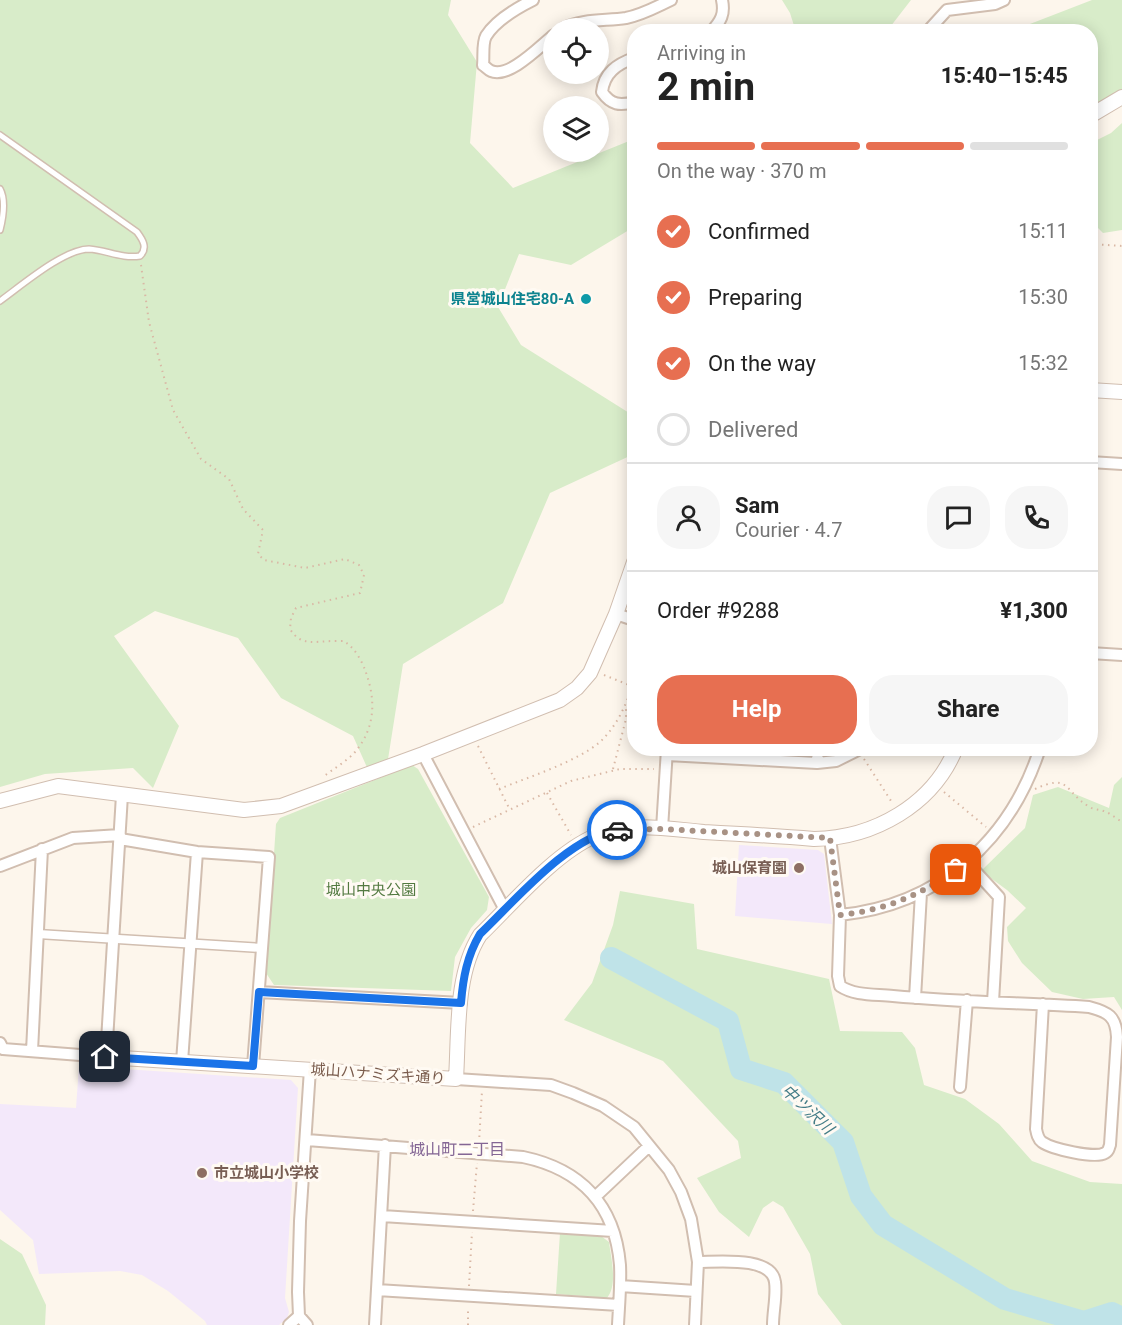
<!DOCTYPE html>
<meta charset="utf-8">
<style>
body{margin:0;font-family:Roboto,"Noto Sans JP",sans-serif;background:#f6f6f6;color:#222;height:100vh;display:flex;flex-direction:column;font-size:22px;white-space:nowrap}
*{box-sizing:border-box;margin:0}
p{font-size:20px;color:#767676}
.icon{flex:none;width:33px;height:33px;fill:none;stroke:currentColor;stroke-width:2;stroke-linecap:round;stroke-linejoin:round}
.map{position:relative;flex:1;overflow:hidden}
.drawer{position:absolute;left:627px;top:24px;width:471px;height:732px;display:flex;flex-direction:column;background:#fff;border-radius:24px;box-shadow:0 3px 15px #0003}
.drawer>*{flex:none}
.controls{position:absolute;left:543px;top:18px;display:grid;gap:12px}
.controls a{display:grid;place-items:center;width:66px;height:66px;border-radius:50%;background:#fff;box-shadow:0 3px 15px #0003;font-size:30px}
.pin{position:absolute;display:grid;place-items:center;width:51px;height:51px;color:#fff;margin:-26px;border-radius:12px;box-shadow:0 3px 9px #0006}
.courier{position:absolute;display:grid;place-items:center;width:60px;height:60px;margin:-30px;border:4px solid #1a73e8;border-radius:50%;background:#fff;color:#222;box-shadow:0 2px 8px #0007}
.headline em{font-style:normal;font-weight:700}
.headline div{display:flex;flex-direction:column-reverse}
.headline{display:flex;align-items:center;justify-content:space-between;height:102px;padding:0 30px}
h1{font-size:39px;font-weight:700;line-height:45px}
.bar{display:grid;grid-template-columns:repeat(4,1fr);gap:9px 6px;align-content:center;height:72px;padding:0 30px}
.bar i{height:8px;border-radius:4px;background:#e0e0e0}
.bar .selected{background:#e76f51}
.bar p{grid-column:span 4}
.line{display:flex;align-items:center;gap:15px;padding:0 30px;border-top:2px solid #e0e0e0}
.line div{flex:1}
.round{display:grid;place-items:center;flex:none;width:63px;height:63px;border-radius:24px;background:#f6f6f6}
ol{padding:0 30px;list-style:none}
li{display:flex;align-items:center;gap:18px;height:66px}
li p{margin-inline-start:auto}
li .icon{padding:6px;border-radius:50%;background:#e76f51;color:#fff;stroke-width:4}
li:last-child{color:#767676}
li i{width:33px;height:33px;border:3px solid #e0e0e0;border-radius:50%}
.primary-button{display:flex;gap:12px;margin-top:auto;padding:12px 30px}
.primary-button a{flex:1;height:69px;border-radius:24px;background:#e76f51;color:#fff;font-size:24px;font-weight:700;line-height:69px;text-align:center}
.primary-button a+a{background:#f6f6f6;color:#222}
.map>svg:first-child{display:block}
</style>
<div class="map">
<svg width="1122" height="1325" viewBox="0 0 1122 1325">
<rect width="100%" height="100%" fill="#fdf6ec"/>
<path fill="#f3e8fa" d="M739 845 818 850 824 854 832 924 735 916Z
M79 1066 291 1080 298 1088 285 1298 289 1312 287 1318 279 1325H207L205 1321 168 1291 142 1275 120 1271 39 1274 33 1240 0 1210V1104L76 1108Z"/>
<path fill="#d8ecc9" d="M0 0H451L448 15 477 62 470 143 513 188 634 139V227L571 265 519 254 498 307 521 345 634 416V454L550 493 503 603 403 664 386 772 370 774 353 736 281 698 238 638 155 611 114 636 179 726 153 788 133 768 45 774 0 787Z
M782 0H911L887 31 796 32 790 13Z
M1092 0H1122V95L1091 115 1090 32H1017V29Z
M1122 123V230L1103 233 1095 225 1091 223V143L1111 133Z
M412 765 418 769 489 897 487 910 471 928 455 957 451 991 274 985 266 973 276 824 280 818Z
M1122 777V1010L1114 997 1083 999 1052 992 1022 963 1008 941 1007 927 1026 908 1007 890 981 871 1025 828 1033 795 1058 787 1109 808 1114 785Z
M620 891 694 904 697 949 829 979 840 1031 902 1032 915 1048 924 1085 965 1099 999 1124 1032 1161 1090 1182 1122 1184V1325H842L818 1294 810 1254 783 1207 773 1201 763 1208 749 1237 719 1212 697 1178 741 1158 738 1141 663 1061 564 1020 592 983 613 925Z
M560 1233 601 1236 609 1242C611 1258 618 1285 607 1298L556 1294Z
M0 1239 22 1254 46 1305 45 1325H0Z"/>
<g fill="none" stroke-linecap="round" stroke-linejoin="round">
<path stroke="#bfe3e8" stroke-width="22" d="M611 958 728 1021 741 1069 784 1083 843 1142 861 1196 883 1225 1005 1299 1084 1322 1112 1313 1122 1318"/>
<defs>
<path id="service" d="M0 135 137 232C143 240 148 248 140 256 122 259 106 250 89 249 64 249 21 286 0 301
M0 189C6 200 3 218 0 230"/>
<path id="pedestrian" d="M38 934 262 948"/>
<path id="minor" d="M533 0C517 8 496 20 486 36 482 43 484 57 483 65 486 67 488 70 491 71 509 79 540 46 554 35
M564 28C583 19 605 21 626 18 642 15 656 7 671 0
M711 32C721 21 725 14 722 0
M927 32 947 10 995 4 1004 0
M634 58C617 64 604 73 602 92 611 105 620 106 634 102
M1090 462 1122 464
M616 614 634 620
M1090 653 1122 655
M423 754 505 910
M667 755 817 763 836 761 862 748
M817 763 818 748
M662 829 667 749
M830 838 840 915 838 976 840 986C855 996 875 994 893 996 958 1002 1024 1003 1089 1007 1108 1012 1116 1016 1117 1037L1110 1145C1108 1150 1109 1151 1105 1153 1095 1159 1052 1149 1042 1142 1038 1139 1037 1134 1036 1129L1043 1004
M120 839 197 852 269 857 253 1066
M967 862 999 897 993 1002
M0 866 73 838 120 835
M840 915C938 905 1010 842 1040 748
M259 992 461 1003
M915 998 921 893
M0 1043 3 1049 106 1057 122 795
M32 1051 42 849
M182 1062 197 852
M456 1079 551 1085 573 1093 603 1106 634 1127 669 1170 681 1192 691 1219 698 1262 695 1325
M960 1087 967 1000
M307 1140 523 1157C580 1169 615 1204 620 1265 621 1285 619 1305 618 1325
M595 1197 649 1146
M382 1216 613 1231
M698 1262C718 1262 772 1256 775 1282 777 1295 773 1311 773 1325
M620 1286 696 1291
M377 1290 619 1305
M289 1325 299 1316
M307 1325 299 1316 298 1292 300 1221 310 1069
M375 1325 385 1145"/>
<path id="tertiary" d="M1090 116 1122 97
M1090 390 1122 392
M0 801 58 786 244 810 281 806 423 754 560 700 577 688 590 673 616 614 634 562
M106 1057 456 1079C459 1032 455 974 480 935 512 904 555 853 595 836 627 821 670 829 704 832 741 834 777 836 814 839 874 838 933 805 956 748"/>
</defs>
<use href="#service" stroke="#d1beb0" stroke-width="8"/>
<use href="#pedestrian" stroke="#d1beb0" stroke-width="11"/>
<use href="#minor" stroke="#d1beb0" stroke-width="14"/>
<use href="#tertiary" stroke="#d1beb0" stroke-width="16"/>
<path stroke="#d9b8a5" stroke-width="2" stroke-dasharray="1.5 4.5" stroke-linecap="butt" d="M1090 244 1122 246
M141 265 149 322 173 410 201 459 229 479 243 509 263 530 258 554 264 560 305 568 345 559 359 565 364 575 360 593 296 608 291 618 290 629C301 647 315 641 334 641 336 641 342 641 343 641 353 645 362 661 365 670 376 699 376 727 355 752 347 761 333 769 323 777
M604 675 634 687
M478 746 510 810
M864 759 893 804
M613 769 626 719V705
M499 789C529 777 576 762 600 742 616 727 626 706 632 686
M1035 789C1070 773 1064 791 1088 806 1093 810 1100 809 1106 812 1111 814 1117 819 1122 822
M944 792 986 827
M547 793 571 835
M473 827 571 781 620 769H654
M479 1143 482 1091
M473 1211 477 1163
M469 1286 472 1232
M468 1325V1307"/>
<use href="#service" stroke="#fff" stroke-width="5"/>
<use href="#pedestrian" stroke="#fff" stroke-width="8"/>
<use href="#minor" stroke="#fff" stroke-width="10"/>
<use href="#tertiary" stroke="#fff" stroke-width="14"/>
</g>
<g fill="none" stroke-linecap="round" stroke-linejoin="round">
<path stroke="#a89285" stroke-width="6" stroke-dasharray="0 10.8" d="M617 830 662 829 830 838 840 915C885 910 918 896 956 870"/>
<path stroke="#1a73e8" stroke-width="8" d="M105 1057 253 1066 259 992 461 1003C463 978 467 956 480 934 514 902 570 835 617 830"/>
</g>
<circle fill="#0f9aa8" stroke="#fffaf3" stroke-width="2" cx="586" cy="299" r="6"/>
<g fill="#8d6e63" stroke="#fffaf3" stroke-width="2">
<circle cx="799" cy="868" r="6"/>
<circle cx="202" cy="1173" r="6"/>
</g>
<g text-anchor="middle" stroke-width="6" stroke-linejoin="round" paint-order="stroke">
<g font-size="15" font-weight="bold" fill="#0d838f" stroke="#fffaf3" text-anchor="end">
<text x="574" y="304">県営城山住宅80-A</text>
</g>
<g font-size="15" font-weight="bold" fill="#785e54" stroke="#fffaf3" text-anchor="end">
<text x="787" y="873">城山保育園</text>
<text x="214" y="1178" text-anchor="start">市立城山小学校</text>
</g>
<g font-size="15" fill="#537a41" stroke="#fffaf3">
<text x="371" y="895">城山中央公園</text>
</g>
<g font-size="15" fill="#7a5c4d" stroke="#fffaf3">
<text transform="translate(378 1074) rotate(4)" y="5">城山ハナミズキ通り</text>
</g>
<g font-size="16" font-style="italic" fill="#437c86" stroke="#fffaf3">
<text transform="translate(808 1109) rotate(43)" y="6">中ツ沢川</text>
</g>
<g font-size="16" fill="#846695" stroke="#fffaf3">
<text x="457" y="1155">城山町二丁目</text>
</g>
</g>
</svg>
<div class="controls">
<a><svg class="icon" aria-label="locate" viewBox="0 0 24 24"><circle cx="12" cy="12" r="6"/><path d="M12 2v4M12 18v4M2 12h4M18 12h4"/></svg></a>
<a><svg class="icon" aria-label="layers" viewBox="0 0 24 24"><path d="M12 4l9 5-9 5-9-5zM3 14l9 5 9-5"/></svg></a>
</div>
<div class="pin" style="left:956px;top:870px;background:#ea580c"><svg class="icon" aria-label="bag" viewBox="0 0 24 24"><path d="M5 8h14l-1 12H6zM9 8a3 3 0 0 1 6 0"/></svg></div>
<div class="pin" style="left:105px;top:1057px;background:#1f2937"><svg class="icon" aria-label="home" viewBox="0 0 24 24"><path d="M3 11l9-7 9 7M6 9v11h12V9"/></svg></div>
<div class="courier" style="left:617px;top:830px"><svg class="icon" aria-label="car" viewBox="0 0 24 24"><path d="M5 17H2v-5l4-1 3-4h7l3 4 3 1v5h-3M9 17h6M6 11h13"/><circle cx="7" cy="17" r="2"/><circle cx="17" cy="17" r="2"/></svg></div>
<section class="drawer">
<div class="headline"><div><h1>2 min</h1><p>Arriving in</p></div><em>15:40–15:45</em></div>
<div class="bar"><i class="selected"></i><i class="selected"></i><i class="selected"></i><i></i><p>On the way · 370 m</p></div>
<ol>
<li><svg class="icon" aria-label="check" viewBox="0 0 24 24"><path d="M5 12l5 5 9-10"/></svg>Confirmed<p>15:11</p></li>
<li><svg class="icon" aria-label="check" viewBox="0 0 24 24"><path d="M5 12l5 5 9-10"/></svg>Preparing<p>15:30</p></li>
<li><svg class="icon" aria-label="check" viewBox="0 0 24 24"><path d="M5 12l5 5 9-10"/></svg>On the way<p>15:32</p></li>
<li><i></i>Delivered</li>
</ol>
<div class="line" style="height:108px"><a class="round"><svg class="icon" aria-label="person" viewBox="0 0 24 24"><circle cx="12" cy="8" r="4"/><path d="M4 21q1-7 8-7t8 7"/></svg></a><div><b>Sam</b><p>Courier · 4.7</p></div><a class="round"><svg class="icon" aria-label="chat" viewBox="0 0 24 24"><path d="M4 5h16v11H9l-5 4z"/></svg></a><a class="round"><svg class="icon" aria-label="phone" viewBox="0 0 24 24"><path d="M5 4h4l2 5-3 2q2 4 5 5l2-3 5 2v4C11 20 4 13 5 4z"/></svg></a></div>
<div class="line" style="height:78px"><div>Order #9288</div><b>¥1,300</b></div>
<div class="primary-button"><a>Help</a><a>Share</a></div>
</section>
</div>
